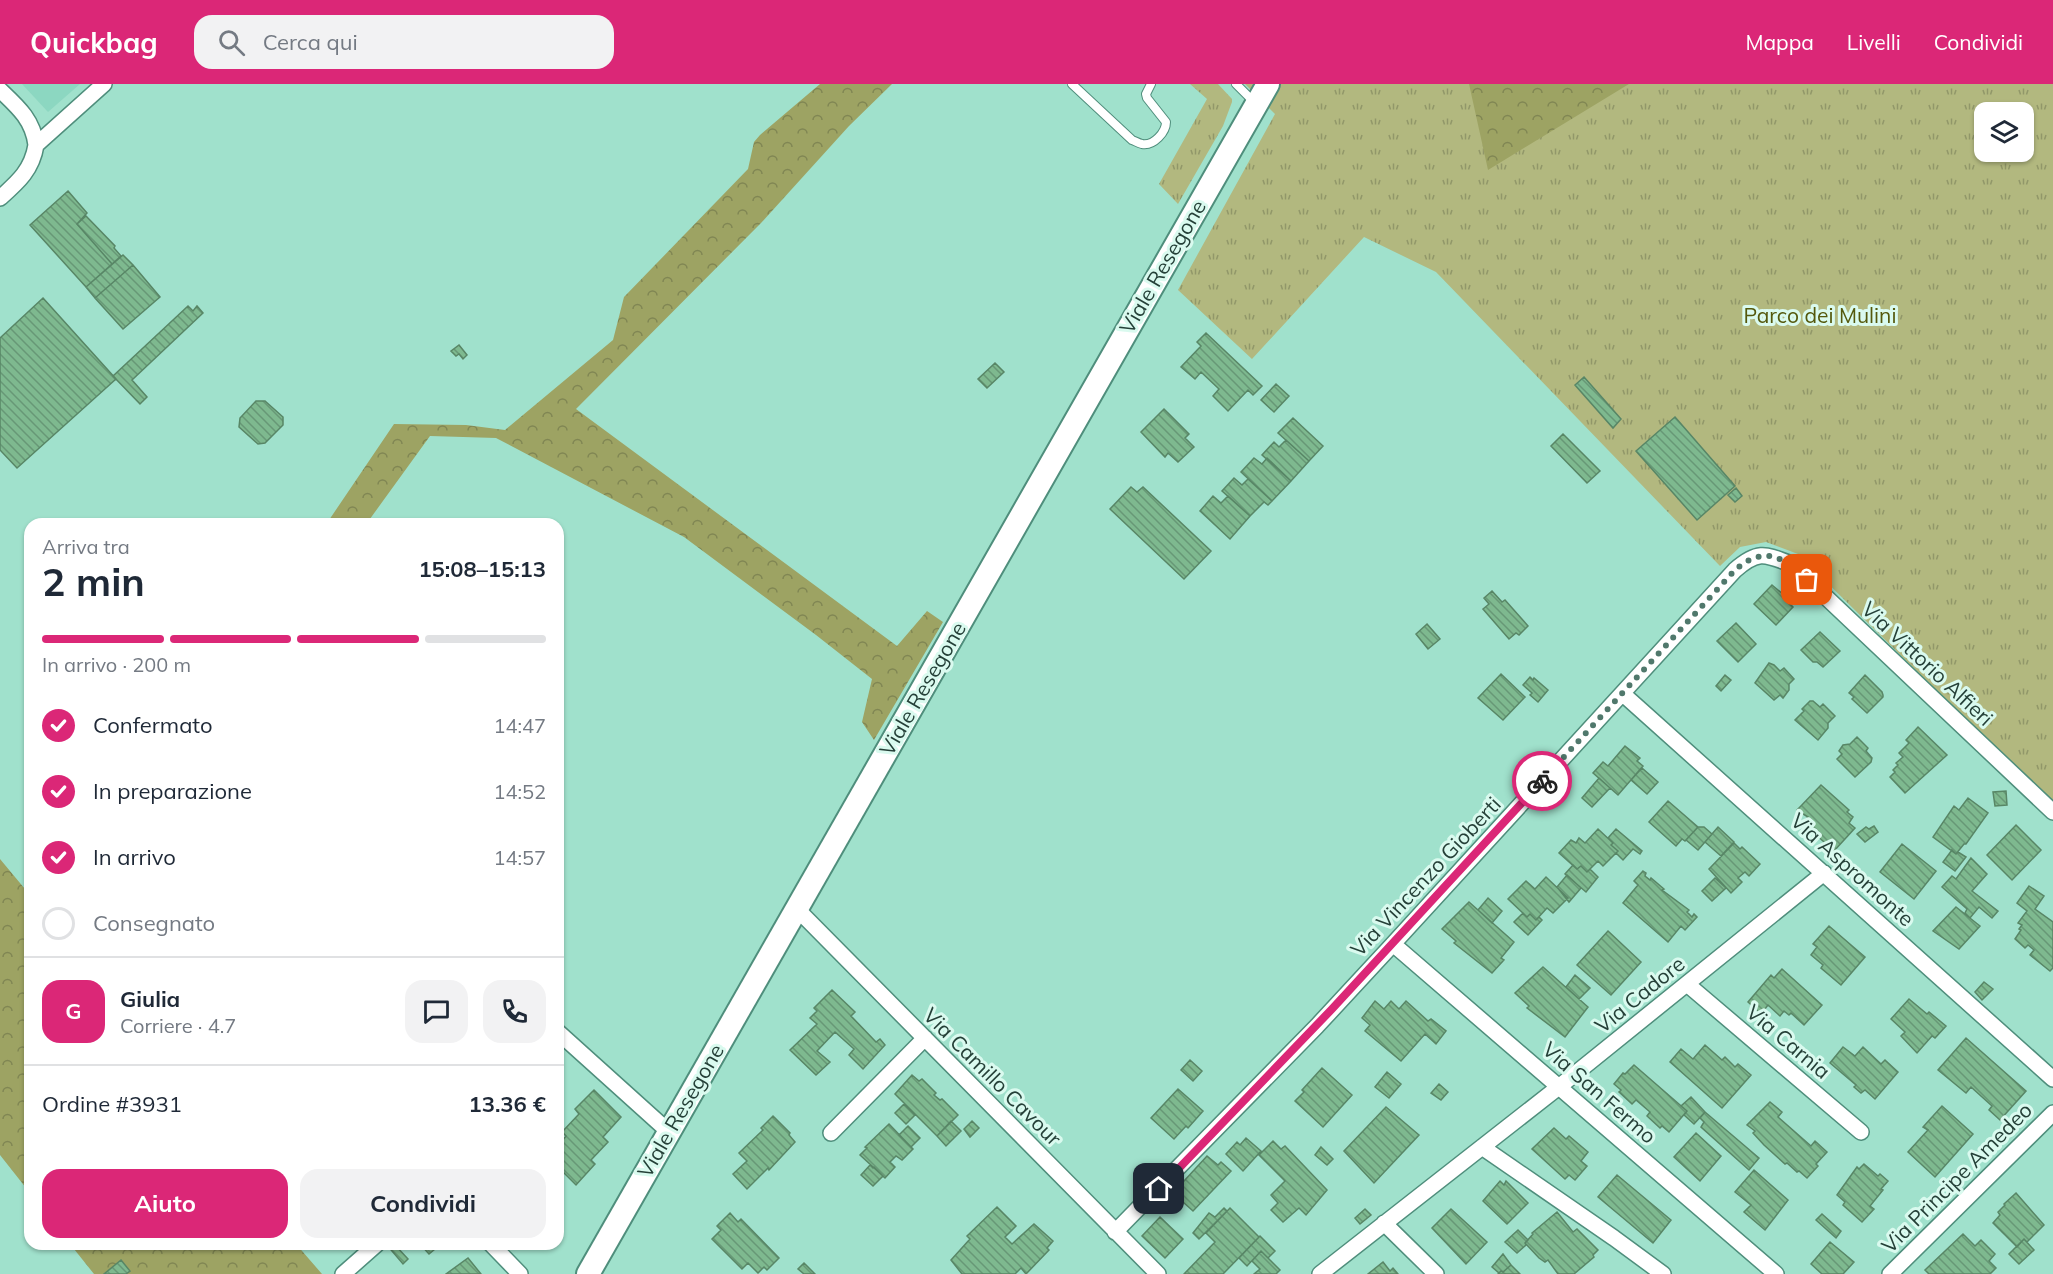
<!DOCTYPE html>
<html lang="it">
<meta charset="utf-8">
<style>
body{margin:0;font-family:Mulish,sans-serif;background:#f2f2f3;color:#1f2937;height:100vh;display:flex;flex-direction:column;font-size:22px;white-space:nowrap}
*{box-sizing:border-box;margin:0}
p{font-size:20px;color:#747a83}
.icon{flex:none;width:33px;height:33px;fill:none;stroke:currentColor;stroke-width:2;stroke-linecap:round;stroke-linejoin:round}
.map{position:relative;flex:1;overflow:hidden}
.details{position:absolute;left:24px;top:434px;width:540px;height:732px;display:flex;flex-direction:column;background:#fff;border-radius:18px;box-shadow:0 2px 4px #0004}
.details>*{flex:none}
.fabs{position:absolute;left:1974px;top:18px;display:grid;gap:12px}
.fabs a{display:grid;place-items:center;width:60px;height:60px;border-radius:12px;background:#fff;box-shadow:0 2px 4px #0004;font-size:30px}
.pin{position:absolute;display:grid;place-items:center;width:51px;height:51px;color:#fff;margin:-26px;border-radius:12px;box-shadow:0 3px 9px #0006}
.courier{position:absolute;display:grid;place-items:center;width:60px;height:60px;margin:-30px;border:4px solid #db2777;border-radius:50%;background:#fff;color:#222;box-shadow:0 2px 8px #0007}
.summary em{font-style:normal;font-weight:700}
.summary div{display:flex;flex-direction:column-reverse}
.summary{display:flex;align-items:center;justify-content:space-between;height:102px;padding:0 18px}
h1{font-size:39px;font-weight:700;line-height:45px}
.bar{display:grid;grid-template-columns:repeat(4,1fr);gap:9px 6px;align-content:center;height:72px;padding:0 18px}
.bar i{height:8px;border-radius:4px;background:#e0e1e3}
.bar .current{background:#db2777}
.bar p{grid-column:span 4}
.line{display:flex;align-items:center;gap:15px;padding:0 18px;border-top:2px solid #e0e1e3}
.line div{flex:1}
.round{display:grid;place-items:center;flex:none;width:63px;height:63px;border-radius:18px;background:#f2f2f3}
ol{padding:0 18px;list-style:none}
li{display:flex;align-items:center;gap:18px;height:66px}
li p{margin-inline-start:auto}
li .icon{padding:6px;border-radius:50%;background:#db2777;color:#fff;stroke-width:4}
li:last-child{color:#747a83}
li i{width:33px;height:33px;border:3px solid #e0e1e3;border-radius:50%}
.primary-button{display:flex;gap:12px;margin-top:auto;padding:12px 18px}
.primary-button a{flex:1;height:69px;border-radius:18px;background:#db2777;color:#fff;font-size:24px;font-weight:700;line-height:69px;text-align:center}
.primary-button a+a{background:#f2f2f3;color:#1f2937}
header{display:flex;align-items:center;gap:36px;box-sizing:border-box;height:84px;padding:0 30px;background:#db2777;color:#fff}
header strong{font-size:28px}
nav{display:flex;gap:33px;margin-inline-start:auto;font-size:21px}
.search{width:420px;height:54px;background:#f2f2f3;display:flex;align-items:center;gap:15px;box-sizing:border-box;padding:0 21px;border-radius:18px;color:#747a83;font-size:22px}
.map>svg:first-child{display:block}
</style>
<header>
<strong>Quickbag</strong>
<div class="search"><svg class="icon" aria-label="search" viewBox="0 0 24 24"><circle cx="10" cy="10" r="6"/><path d="M15 15l6 6"/></svg>Cerca qui</div>
<nav><a>Mappa</a><a>Livelli</a><a>Condividi</a></nav>
</header>
<div class="map">
<svg width="2053" height="1190" viewBox="0 0 2053 1190">
<defs>
<pattern id="grass-tufts" width="24" height="20" patternUnits="userSpaceOnUse" patternTransform="scale(1.5)"><rect width="24" height="20" fill="#b2b87f"/><path d="M3 7l-1-3M5 7V3M7 7l1-3M15 17l-1-3M17 17v-4M19 17l1-3" fill="none" stroke="#919769"/></pattern>
<pattern id="forest-crowns" width="20" height="18" patternUnits="userSpaceOnUse" patternTransform="scale(1.5)"><rect width="20" height="18" fill="#9da363"/><path d="M2 6a3 3 0 1 1 6 0M12 15a3 3 0 1 1 6 0" fill="none" stroke="#808653"/></pattern>
<pattern id="building-back-hatch" width="6" height="6" patternUnits="userSpaceOnUse" patternTransform="scale(1.5)"><rect width="6" height="6" fill="#7eb98f"/><path d="M-1 5l2 2M0 0l6 6M5-1l2 2" fill="none" stroke="#679876"/></pattern>
</defs>
<rect width="100%" height="100%" fill="#a0e1cc"/>
<path fill="#8cd7c1" d="M22 0H80L48 28Z"/>
<path fill="url(#grass-tufts)" fill-rule="evenodd" d="M1190 0H1218L1232 15V18L1223 42 1178 120 1159 100 1207 15Z
M1245 0H2053V725L1940 610 1798 470 1766 458 1740 463 1720 482 1436 188 1364 153 1252 275 1178 206 1275 30ZM1984 28H2024V68H1984Z"/>
<path fill="url(#forest-crowns)" d="M820 0H892L849 42 761 139 576 325 897 562 927 527 943 538 874 656 862 638 872 595 816 551 684 453 496 354 430 352 367 439H327L394 340 466 341 505 346 613 256 624 213 748 85 754 58 760 51Z
M1469 0H1629L1488 86Z
M0 775 30 811V1109L0 1071Z
M70 1160H296L322 1190H94Z"/>
<path fill="url(#building-back-hatch)" stroke="#588666" stroke-width="1.5" d="M68 107 87 129 77 140 112 180 86 203 30 141Z
M86 132 115 162 114 164 121 172 112 180 77 140Z
M123 171 133 181 95 214 86 203Z
M133 181 160 213 123 245 95 214Z
M43 214 116 295 17 384 0 366V254Z
M188 222 193 227 197 222 203 229 132 296 147 313 140 320 113 292Z
M1206 249 1262 302 1253 311 1248 306 1228 327 1213 312 1219 305 1201 288 1195 295 1181 283 1201 262 1197 258Z
M459 261 467 271 463 275 459 270 456 272 451 267Z
M995 279 1004 288 987 304 978 295Z
M1584 293 1621 335 1613 344 1575 301Z
M1276 300 1289 312 1274 328 1261 316Z
M256 317H265L283 333V341L265 359 258 360 239 343 240 334Z
M1164 325 1189 350 1185 354 1194 363 1178 378 1168 369 1165 373 1141 348Z
M1675 333 1735 402 1697 436 1636 367Z
M1293 334 1323 362 1309 377 1278 349Z
M1563 350 1600 387 1587 399 1551 362Z
M1286 356 1309 377 1291 397 1262 371 1274 358 1279 363Z
M1254 374 1262 380 1267 374 1291 397 1272 417 1241 388Z
M1234 394 1242 401 1248 395 1272 417 1268 421 1264 418 1250 432 1222 407Z
M1131 403 1137 408 1143 403 1211 467 1184 495 1110 425Z
M1736 404 1742 412 1735 418 1728 411Z
M1213 412 1221 419 1228 412 1250 432 1230 455 1200 427Z
M1772 501 1790 516 1789 519 1793 523 1776 541 1754 520Z
M1492 507 1502 518 1505 516 1528 542 1519 551 1516 549 1509 555 1483 525 1489 520 1484 514Z
M1736 539 1756 560 1738 578 1717 557Z
M1427 540 1440 555 1428 565 1416 550Z
M1820 548 1840 567 1823 583 1817 578H1813L1801 566Z
M1769 579 1774 581 1780 587 1784 584 1794 595 1789 600V606L1783 614 1780 611 1774 616 1755 599Z
M1501 590 1525 613 1503 636 1478 614Z
M1725 591 1731 596 1721 607 1716 602Z
M1865 591 1882 608 1883 611V613L1867 629 1852 615 1854 613 1849 609Z
M1530 593 1533 596 1534 594 1548 606 1538 618 1530 611 1532 609 1523 601Z
M1810 617H1813L1820 623 1823 620 1835 632 1828 639V644L1818 656 1795 636 1804 627 1802 625Z
M1918 643 1947 671 1905 709 1890 693 1895 688 1893 686 1898 681 1896 679 1903 673 1899 669 1909 659 1906 656Z
M1857 653 1868 664 1866 667 1872 674 1871 678 1855 693 1837 675 1842 670 1839 667 1843 661 1850 660Z
M1625 662 1640 674 1637 677 1643 682 1618 711 1593 689 1603 678 1608 682Z
M1642 684 1658 698 1647 710 1631 696Z
M1599 694 1610 704 1592 723 1582 714Z
M1821 701 1849 726 1847 728 1853 733 1849 739 1855 744 1834 767 1803 739 1808 733 1797 726Z
M2006 707 2007 721 1995 722 1993 708Z
M1968 714 1988 729 1966 760H1964L1956 770 1933 753 1954 722 1959 726Z
M1668 717 1698 743 1685 757 1682 755 1676 762 1649 738Z
M2016 741 2041 766 2012 796 1987 771Z
M1874 742 1878 748 1865 758 1857 750 1866 743 1869 745Z
M1698 743H1704L1712 750 1698 766 1686 756Z
M1718 743 1734 758 1721 772 1705 758Z
M1598 745 1613 759 1611 761 1618 767 1603 782 1598 777 1587 788 1581 782 1577 785 1559 769 1571 756 1576 759 1579 754 1585 759Z
M1616 745 1642 767 1640 770 1633 765 1623 776 1616 769 1618 767 1611 761 1613 759 1608 754Z
M1734 759 1740 765 1742 763 1760 780 1749 792 1745 788 1738 794 1742 798 1731 809 1709 785Z
M1902 760 1936 787 1914 815 1880 788Z
M1952 766 1956 770 1958 768 1966 773 1955 787 1943 778Z
M1971 774 1987 790 1972 807 1998 827 1992 834 1979 823 1970 834 1965 829 1967 825 1942 803 1952 792 1956 795Z
M1573 781 1577 785 1581 782 1587 788 1590 785 1598 793 1586 808 1565 790Z
M1643 787 1646 789 1645 792 1650 796 1651 794 1664 805 1662 806 1689 826 1687 828 1692 833 1694 830 1697 833 1685 846 1681 842 1668 858 1623 819 1638 801 1634 797Z
M1567 791 1581 804 1569 818 1557 803Z
M1546 793 1568 814 1553 829 1547 824 1536 836 1530 830 1527 833 1508 815 1526 797 1535 805Z
M1715 794 1726 804 1712 817 1702 807Z
M2029 802 2044 812 2035 825 2053 838V884L2050 887 2030 871 2034 866 2028 861 2025 864 2015 855 2021 846 2019 845 2022 841 2018 839 2027 827 2017 819Z
M1488 814 1502 827 1492 839 1478 826Z
M1469 818 1514 858 1501 874 1504 876 1492 889 1454 859 1456 857 1442 845Z
M1956 823 1980 842 1959 865 1933 847Z
M1523 829 1527 833 1530 830 1536 836 1539 833 1542 836 1528 851 1514 838Z
M1829 842 1865 873 1841 901 1821 884 1823 881 1811 871 1817 863 1813 860Z
M1608 847 1641 878 1611 911 1577 881Z
M1543 883 1588 923 1565 953 1527 924 1529 922 1515 909Z
M1782 885 1822 921 1804 941 1791 929 1789 931 1784 927 1780 932 1768 921 1761 930 1748 918 1771 891 1774 894Z
M1575 891 1590 904 1579 915 1566 903Z
M1984 898 1993 905 1982 916 1975 908Z
M832 906 855 928 851 932 876 958 880 955 885 961 863 985 849 971 854 965 835 948 817 967 830 978 816 991 790 966 817 940 810 934 817 927 814 924Z
M1909 915 1927 930 1929 928 1946 942 1935 954 1932 952 1917 969 1901 952 1905 948 1891 935Z
M1375 917 1384 925 1391 917 1399 925 1406 917 1428 937 1431 935 1446 947 1436 960 1425 950 1401 977 1365 947 1370 941 1362 934Z
M1966 954 2026 1007 2000 1036 1989 1026 1992 1022 1971 1003 1966 1009 1938 986Z
M1705 961 1722 976 1725 973 1735 983 1738 980 1751 991 1722 1024 1670 978 1681 965 1693 975Z
M1843 963 1855 972 1863 963 1881 980 1885 976 1898 988 1875 1015 1865 1006 1861 1009 1854 1003 1856 1001 1830 979Z
M1190 976 1202 987 1193 997 1181 986Z
M1634 981 1687 1027 1669 1048 1662 1042 1660 1044 1647 1032 1650 1028 1636 1016 1632 1020 1619 1008 1621 1006 1614 1000 1623 989 1625 990Z
M1322 984 1352 1011 1323 1043 1295 1017 1304 1008 1302 1006Z
M1387 988 1401 1000 1389 1014 1375 1003Z
M912 991 919 997 922 995 936 1009 934 1011 940 1016 942 1015 958 1031 937 1052 895 1010Z
M1439 1000 1448 1008 1441 1016 1431 1009Z
M1178 1005 1203 1027 1188 1044 1186 1042 1174 1055 1151 1034Z
M594 1006 621 1033 603 1053 608 1058 591 1076 595 1080 576 1101 558 1083V1062L566 1052 562 1048 579 1030 575 1025Z
M1691 1013 1705 1028 1694 1040 1684 1031 1687 1027 1681 1022Z
M1770 1018 1782 1028 1778 1033 1811 1062 1815 1057 1827 1068 1816 1080 1818 1082 1807 1094 1799 1087 1797 1088 1787 1079 1785 1080 1764 1061 1753 1049 1755 1047 1747 1041Z
M904 1020 915 1031 906 1040 895 1029Z
M1942 1022 1973 1050 1935 1093 1908 1068 1928 1046 1923 1043Z
M1386 1023 1419 1051 1374 1099 1344 1067Z
M1705 1028 1759 1074 1749 1086 1701 1043 1704 1038 1700 1034Z
M773 1032 790 1049 789 1051 795 1058 769 1086 768 1084 747 1105 733 1090 747 1077 739 1069 763 1046 761 1044Z
M951 1037 961 1047 946 1062 937 1052Z
M972 1037 979 1044 970 1053 964 1045Z
M889 1040 913 1065 902 1076 896 1072 890 1078 895 1083 885 1094 860 1071 867 1064 865 1063Z
M908 1042 920 1054 911 1063 899 1051Z
M1554 1044 1566 1055 1569 1052 1588 1068 1581 1077 1587 1082 1575 1096 1569 1091 1565 1095 1532 1065Z
M1696 1049 1721 1072 1700 1097 1674 1073Z
M1246 1054 1261 1067 1243 1087 1226 1070 1237 1058 1240 1061Z
M1273 1057 1281 1065 1285 1062 1327 1106 1306 1131 1299 1124 1283 1138 1271 1126 1278 1119 1271 1111 1285 1097 1259 1071Z
M1321 1063 1333 1075 1327 1081 1315 1071Z
M1207 1072 1218 1081 1221 1078 1231 1087 1193 1127 1173 1109Z
M1864 1080 1878 1092 1880 1090 1888 1097 1881 1105 1883 1106 1870 1122 1874 1125 1862 1138 1843 1121 1845 1118 1837 1111 1857 1083 1859 1085Z
M870 1081 873 1084 874 1083 883 1092 873 1102 861 1091Z
M1754 1086 1788 1116 1765 1146 1744 1128 1751 1121 1735 1108Z
M1617 1091 1671 1136 1653 1159 1598 1113Z
M1500 1097 1504 1101 1506 1097 1528 1119 1507 1140 1483 1117Z
M2016 1109 2044 1141 2027 1158 2024 1155 2017 1163 1993 1139 2000 1131 1998 1128 2005 1121 2004 1120Z
M997 1123 1016 1142 1005 1153 1012 1160 1034 1140 1053 1157 1047 1164 1049 1166 1026 1190 1021 1184 1015 1190H962L951 1176 970 1155 967 1152Z
M1224 1124 1227 1127 1199 1155 1193 1149 1209 1129 1215 1133Z
M1230 1124 1259 1153 1223 1190H1184L1215 1158 1206 1149Z
M1365 1125 1371 1131 1360 1140 1355 1134Z
M1451 1125 1487 1158 1466 1180 1432 1144Z
M1557 1128 1573 1148 1577 1145 1598 1166 1593 1171 1594 1173 1574 1190H1558L1548 1176 1545 1178 1539 1174 1525 1159 1533 1150 1532 1149Z
M730 1129 738 1138 741 1135 779 1174 767 1186 764 1183 758 1189 748 1179 742 1185 712 1155 721 1146 717 1142Z
M1822 1130 1841 1147 1836 1154 1816 1136Z
M1160 1133 1183 1155 1165 1174 1142 1152Z
M1518 1146 1528 1156 1525 1159 1526 1161 1517 1169 1505 1158Z
M1963 1150 1975 1162 1981 1156 1995 1170 1989 1177 1996 1184 1990 1190H1929L1925 1186Z
M1260 1152 1275 1167 1268 1174 1261 1167 1247 1182 1239 1174Z
M2024 1155 2034 1166 2019 1180 2009 1170Z
M1830 1158 1854 1178 1843 1190H1822L1811 1180Z
M386 1160H394L408 1175 403 1180Z
M420 1160H441L429 1170Z
M1261 1167 1280 1186 1276 1190H1254L1260 1185 1252 1177Z
M1503 1170 1511 1181 1503 1188 1501 1187 1499 1189 1492 1183Z
M468 1174 481 1190H446Z
M121 1176 130 1187 126 1190H104Z
M1383 1178 1390 1187 1393 1184 1398 1190H1368Z
M804 1179 815 1190H804L798 1185Z
M1511 1181 1520 1190H1498L1501 1187 1503 1188Z"/>
<g fill="none" stroke-linecap="round" stroke-linejoin="round">
<defs>
<path id="lane" d="M1072 0 1132 56C1135 57 1138 59 1142 60 1154 62 1166 48 1166 38L1147 14 1146 10 1151 0
M1236 0 1255 19"/>
<path id="street" d="M0 6C18 23 33 36 36 61
M0 114C18 98 32 86 36 61L104 0
M1623 610 2053 995
M797 825 1158 1190
M1393 860 1776 1190
M1687 900 1861 1048
M558 948 669 1048
M831 1049 925 954
M1482 1063 1614 1154 1663 1190
M1384 1139 1436 1190
M1115 1148 1317 942 1393 860 1735 486C1758 466 1765 470 1791 480L2053 728
M491 1160 520 1190
M343 1190 377 1160
M1320 1190 1560 1002 1824 789
M1890 1190 2053 1029"/>
<path id="secondary" d="M588 1190 1268 0"/>
</defs>
<use href="#lane" stroke="#4f8e7c" stroke-width="10"/>
<use href="#street" stroke="#4f8e7c" stroke-width="18"/>
<use href="#secondary" stroke="#4f8e7c" stroke-width="26"/>
<use href="#lane" stroke="#fff" stroke-width="8"/>
<use href="#street" stroke="#fff" stroke-width="15"/>
<use href="#secondary" stroke="#fff" stroke-width="22"/>
</g>
<g fill="none" stroke-linecap="round" stroke-linejoin="round">
<path stroke="#50786c" stroke-width="6" stroke-dasharray="0 10.8" d="M1542 697 1735 486C1764 461 1783 472 1807 496"/>
<path stroke="#db2777" stroke-width="8" d="M1159 1105 1332 925 1542 697"/>
</g>
<g text-anchor="middle" stroke-width="6" stroke-linejoin="round" paint-order="stroke">
<g font-size="21" fill="#254038" stroke="#dafaef">
<text transform="translate(1163 183) rotate(-60)" y="7">Viale Resegone</text>
<text transform="translate(1927 580) rotate(43)" y="7">Via Vittorio Alfieri</text>
<text transform="translate(923 605) rotate(-60)" y="7">Viale Resegone</text>
<text transform="translate(1852 786) rotate(42)" y="7">Via Aspromonte</text>
<text transform="translate(1426 793) rotate(-47)" y="7">Via Vincenzo Gioberti</text>
<text transform="translate(1640 911) rotate(-39)" y="7">Via Cadore</text>
<text transform="translate(1788 958) rotate(40)" y="7">Via Carnia</text>
<text transform="translate(992 993) rotate(45)" y="7">Via Camillo Cavour</text>
<text transform="translate(1599 1009) rotate(41)" y="7">Via San Fermo</text>
<text transform="translate(681 1027) rotate(-60)" y="7">Viale Resegone</text>
<text transform="translate(1957 1094) rotate(-45)" y="7">Via Principe Amedeo</text>
</g>
<g font-size="21" fill="#54580c" stroke="#dafaef">
<text x="1820" y="239">Parco dei Mulini</text>
</g>
</g>
</svg>
<div class="fabs">
<a><svg class="icon" aria-label="layers" viewBox="0 0 24 24"><path d="M12 4l9 5-9 5-9-5zM3 14l9 5 9-5"/></svg></a>
</div>
<div class="pin" style="left:1807px;top:496px;background:#ea580c"><svg class="icon" aria-label="bag" viewBox="0 0 24 24"><path d="M5 8h14l-1 12H6zM9 8a3 3 0 0 1 6 0"/></svg></div>
<div class="pin" style="left:1159px;top:1105px;background:#1f2937"><svg class="icon" aria-label="home" viewBox="0 0 24 24"><path d="M3 11l9-7 9 7M6 9v11h12V9"/></svg></div>
<div class="courier" style="left:1542px;top:697px"><svg class="icon" aria-label="bike" viewBox="0 0 24 24"><circle cx="6" cy="16" r="4"/><circle cx="18" cy="16" r="4"/><path d="M6 16l4-8h5l3 8M10 8l3 8H6M13 5h3"/></svg></div>
<section class="details">
<div class="summary"><div><h1>2 min</h1><p>Arriva tra</p></div><em>15:08–15:13</em></div>
<div class="bar"><i class="current"></i><i class="current"></i><i class="current"></i><i></i><p>In arrivo · 200 m</p></div>
<ol>
<li><svg class="icon" aria-label="check" viewBox="0 0 24 24"><path d="M5 12l5 5 9-10"/></svg>Confermato<p>14:47</p></li>
<li><svg class="icon" aria-label="check" viewBox="0 0 24 24"><path d="M5 12l5 5 9-10"/></svg>In preparazione<p>14:52</p></li>
<li><svg class="icon" aria-label="check" viewBox="0 0 24 24"><path d="M5 12l5 5 9-10"/></svg>In arrivo<p>14:57</p></li>
<li><i></i>Consegnato</li>
</ol>
<div class="line" style="height:108px"><b class="round" style="background:#db2777;color:#fff">G</b><div><b>Giulia</b><p>Corriere · 4.7</p></div><a class="round"><svg class="icon" aria-label="chat" viewBox="0 0 24 24"><path d="M4 5h16v11H9l-5 4z"/></svg></a><a class="round"><svg class="icon" aria-label="phone" viewBox="0 0 24 24"><path d="M5 4h4l2 5-3 2q2 4 5 5l2-3 5 2v4C11 20 4 13 5 4z"/></svg></a></div>
<div class="line" style="height:78px"><div>Ordine #3931</div><b>13.36 €</b></div>
<div class="primary-button"><a>Aiuto</a><a>Condividi</a></div>
</section>
</div>
